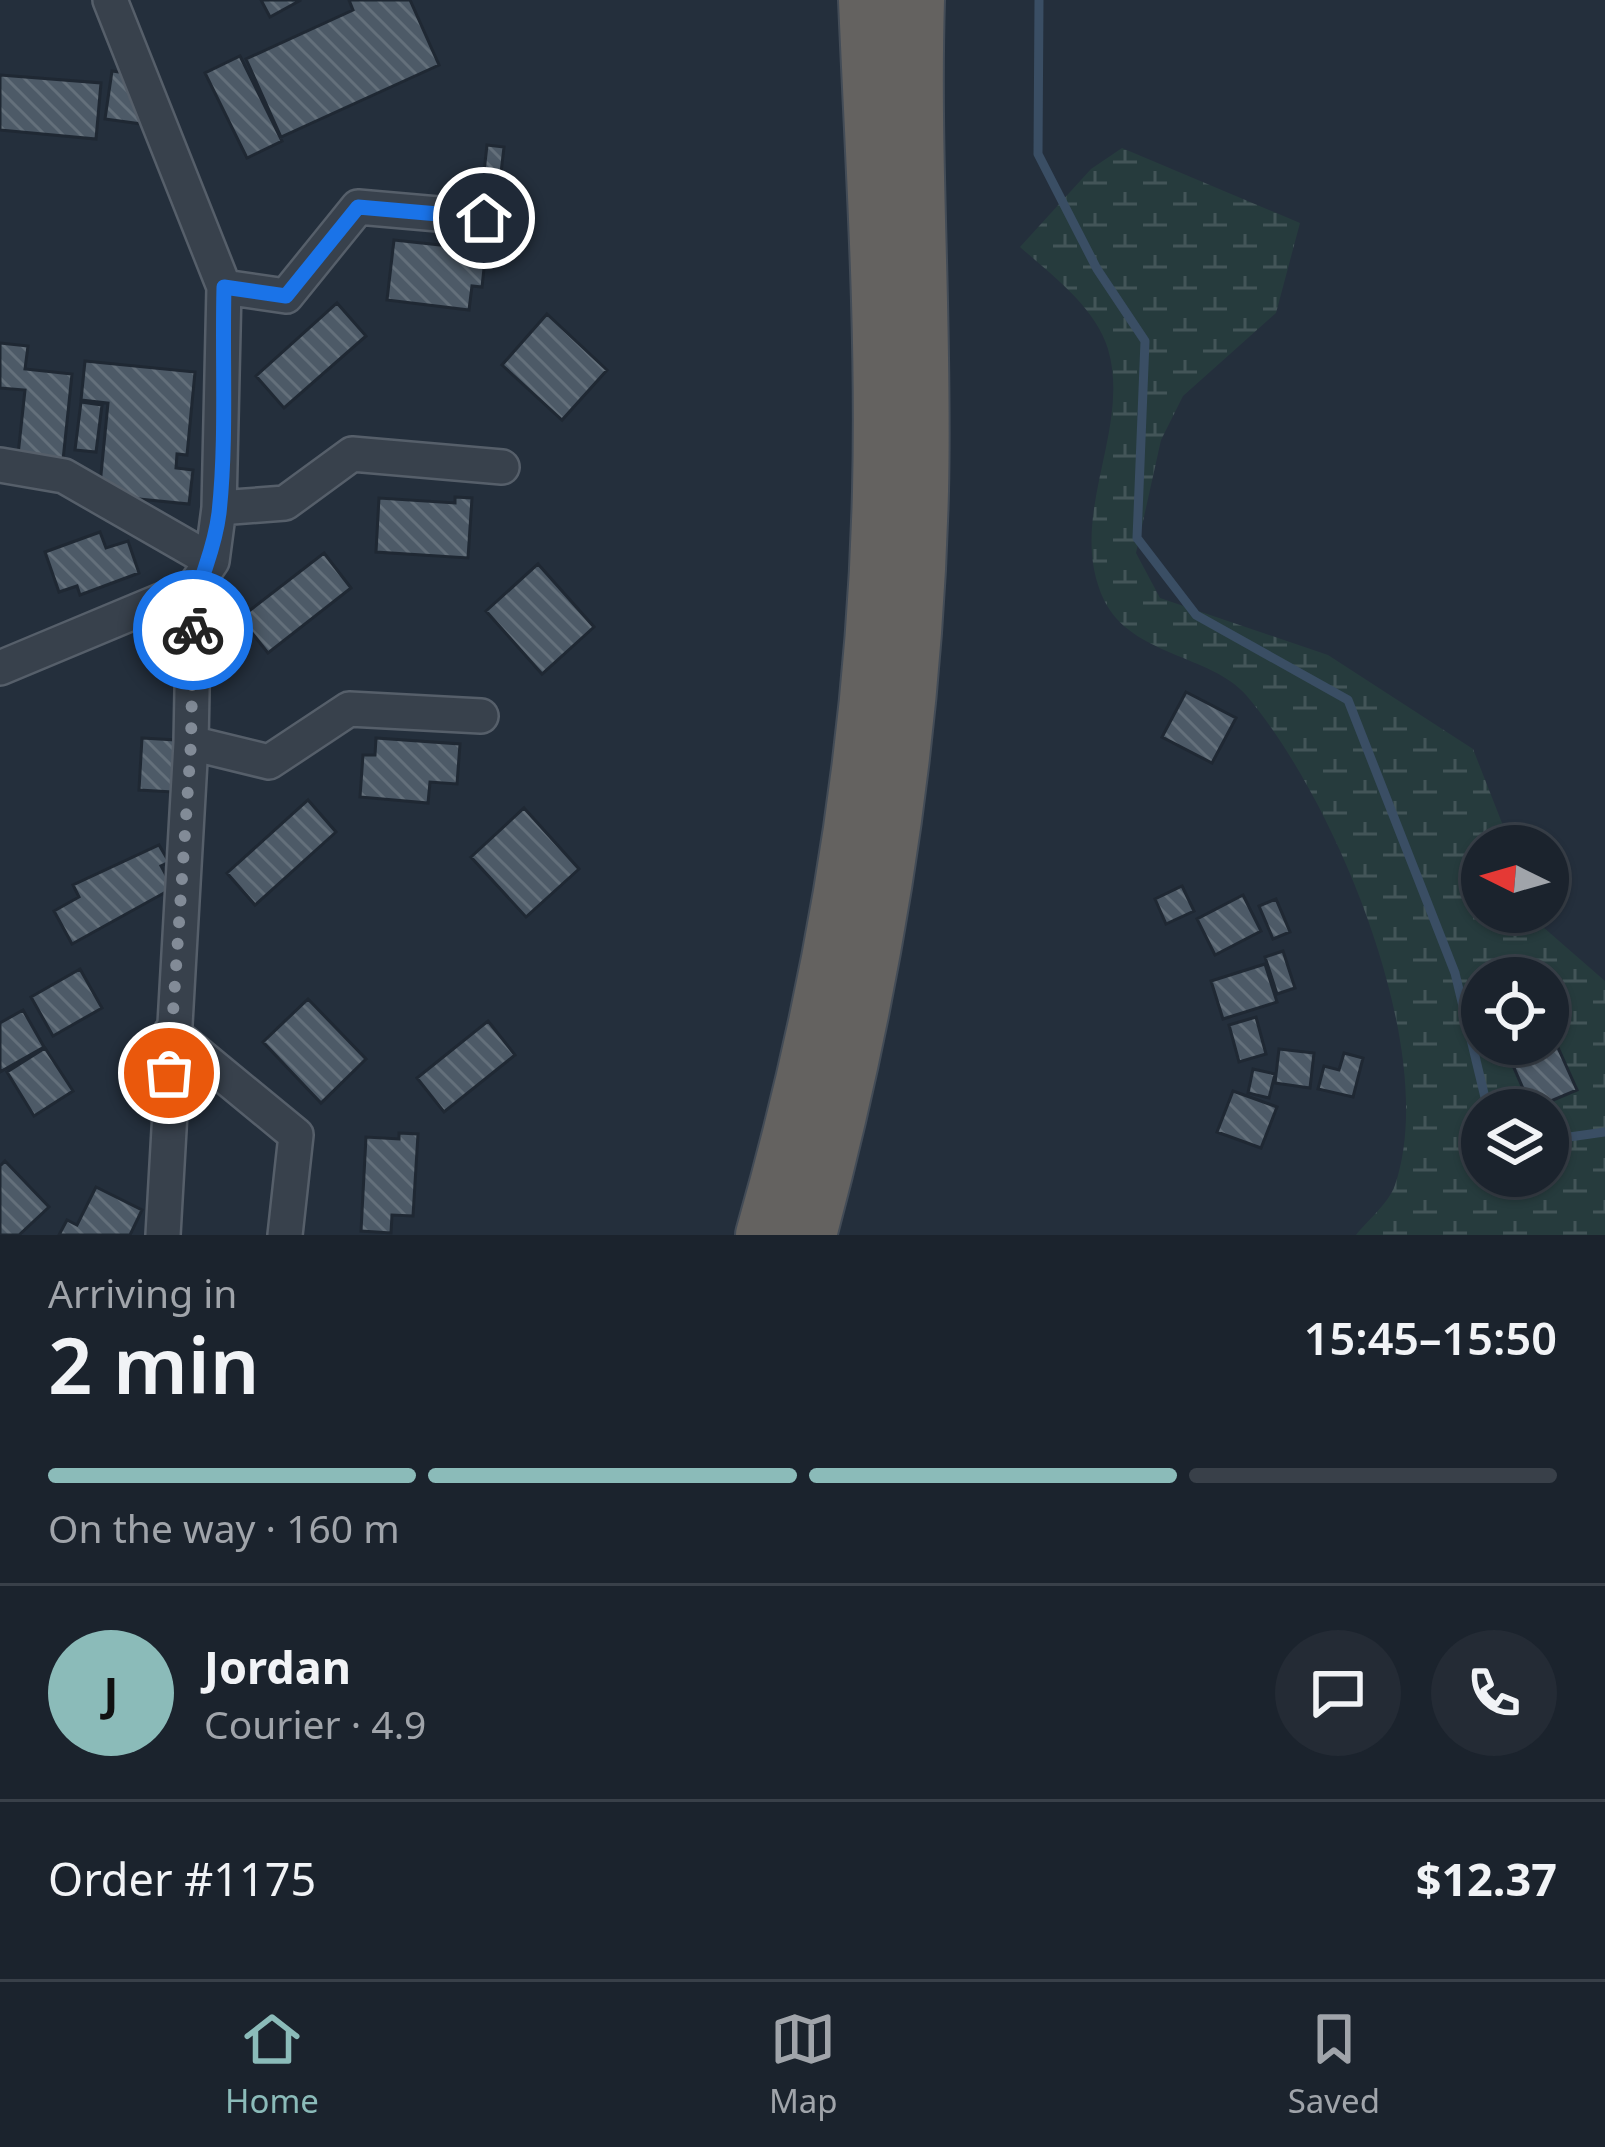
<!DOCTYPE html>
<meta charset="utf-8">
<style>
body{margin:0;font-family:"Noto Sans",sans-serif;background:#242b35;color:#f1f3f6;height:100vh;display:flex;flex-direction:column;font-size:45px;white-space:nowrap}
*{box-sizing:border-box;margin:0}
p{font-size:39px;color:#a0a4aa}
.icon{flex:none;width:66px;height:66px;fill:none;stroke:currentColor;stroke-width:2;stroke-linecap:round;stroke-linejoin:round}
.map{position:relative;height:1235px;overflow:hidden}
.panel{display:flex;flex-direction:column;background:#1b232d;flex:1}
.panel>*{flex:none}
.needle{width:78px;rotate:275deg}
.buttons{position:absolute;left:1461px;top:825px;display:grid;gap:24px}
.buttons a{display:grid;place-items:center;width:108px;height:108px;border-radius:50%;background:#1b232d;box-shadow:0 3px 9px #0004,0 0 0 3px #394049;font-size:60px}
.pin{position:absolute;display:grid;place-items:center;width:102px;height:102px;color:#fff;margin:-51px;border:6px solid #fff;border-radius:50%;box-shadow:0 3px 12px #0007}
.courier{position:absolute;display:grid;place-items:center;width:120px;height:120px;margin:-60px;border:9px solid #1a73e8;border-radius:50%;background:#fff;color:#222;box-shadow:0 3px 15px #0007}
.overview em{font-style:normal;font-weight:600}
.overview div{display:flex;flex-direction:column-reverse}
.overview{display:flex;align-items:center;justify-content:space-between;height:204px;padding:0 48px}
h1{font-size:78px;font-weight:600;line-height:90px}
.bar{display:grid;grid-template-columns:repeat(4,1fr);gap:18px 12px;align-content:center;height:144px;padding:0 48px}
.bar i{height:15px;border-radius:9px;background:#394049}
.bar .selected{background:#8bbbb9}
.bar p{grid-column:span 4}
.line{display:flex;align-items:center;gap:30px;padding:0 48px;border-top:3px solid #394049}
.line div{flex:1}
.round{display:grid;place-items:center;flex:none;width:126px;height:126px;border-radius:63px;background:#242b35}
.dock{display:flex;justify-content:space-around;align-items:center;height:168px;border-top:3px solid #394049;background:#1b232d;font-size:33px;color:#a0a4aa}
.dock a{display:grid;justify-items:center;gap:6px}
.dock .selected{color:#8bbbb9}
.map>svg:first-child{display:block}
</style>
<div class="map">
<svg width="1605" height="1235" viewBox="0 0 1605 1235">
<defs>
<pattern id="wetland-marsh" width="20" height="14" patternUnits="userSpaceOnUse" patternTransform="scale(3)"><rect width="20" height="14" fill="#263b3d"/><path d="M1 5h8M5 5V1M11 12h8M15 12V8" fill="none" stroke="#435558"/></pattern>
<pattern id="building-back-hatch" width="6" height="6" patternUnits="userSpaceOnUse" patternTransform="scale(3)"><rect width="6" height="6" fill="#4d5a67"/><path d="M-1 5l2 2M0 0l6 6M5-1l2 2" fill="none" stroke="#64707b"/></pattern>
</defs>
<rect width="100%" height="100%" fill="#242f3c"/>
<path fill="url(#wetland-marsh)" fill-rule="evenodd" d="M1122 148 1300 223 1276 313 1183 396 1161 440 1136 553 1160 598 1328 655 1473 749 1511 846H1482V912H1537L1543 927 1605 981V1235H1356C1367 1221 1389 1203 1395 1185 1441 1051 1335 799 1246 695 1212 655 1131 656 1104 600 1065 517 1132 431 1108 349 1096 308 1051 274 1020 247L1091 169ZM1482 978H1548V1044H1482ZM1482 1110H1548V1176H1482Z"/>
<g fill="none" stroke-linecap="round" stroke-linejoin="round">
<path stroke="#3a4e64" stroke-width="9" d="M1039 0 1038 154 1097 269 1145 341 1137 538 1196 615 1348 700 1455 973 1488 1110
M1548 1140 1605 1132"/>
</g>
<path fill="url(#building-back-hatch)" stroke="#1f2833" stroke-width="3" d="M261 0H301L270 17Z
M349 0H410L439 65 281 137 246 59 353 10Z
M240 56 282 141 247 158 205 73Z
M112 71 155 77 149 125 105 119Z
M0 75 101 83 96 139 0 130Z
M487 145 504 147 501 173 484 172Z
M394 240 486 250 482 287 472 286 469 310 387 300Z
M337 303 366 336 284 408 256 376Z
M547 314 607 370 562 420 502 365Z
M0 343 28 346 25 369 72 374 63 460 18 455 25 390 0 388Z
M85 361 195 372 187 455 177 454 176 468 193 470 189 504 99 495 108 403 81 400Z
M81 402 102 405 96 452 75 450Z
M455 497 472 498 468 558 376 552 379 498 455 503Z
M100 532 106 548 128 541 139 573 80 595 77 586 59 592 45 552Z
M324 553 351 588 268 653 240 618Z
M538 564 594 627 542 674 486 611Z
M1186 692 1236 718 1212 763 1162 737Z
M142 738 176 740 173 792 139 790Z
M376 738 460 744 457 784 430 782 428 803 360 797 363 755H375Z
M308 800 336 832 255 905 227 873Z
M524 808 579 869 526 917 471 857Z
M159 845 169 862 161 866 173 888 72 944 54 911 79 897 73 885Z
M1182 886 1194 911 1166 924 1155 899Z
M1243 895 1261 931 1215 955 1197 919Z
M1276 899 1290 932 1273 939 1259 906Z
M1283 951 1295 988 1277 994 1265 957Z
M1265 964 1277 1002 1223 1019 1211 981Z
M80 969 102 1008 53 1036 31 997Z
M308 999 366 1059 321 1103 263 1042Z
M23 1010 44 1047 0 1072V1023Z
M1256 1017 1266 1054 1239 1062 1229 1025Z
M488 1021 515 1055 444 1112 417 1078Z
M1555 1041 1577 1090 1532 1109 1511 1061Z
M45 1048 73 1091 34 1116 7 1072Z
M1279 1049 1314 1053 1310 1088 1275 1083Z
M1344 1053 1363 1058 1353 1097 1318 1089 1324 1066 1339 1070Z
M1253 1069 1275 1074 1269 1098 1248 1093Z
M1233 1091 1277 1107 1261 1148 1217 1132Z
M399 1133 418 1134 413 1216 392 1215 391 1233 361 1231 366 1137 399 1139Z
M5 1161 49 1207 19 1235H0V1166Z
M96 1187 142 1210 130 1235H59L67 1220 77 1225Z"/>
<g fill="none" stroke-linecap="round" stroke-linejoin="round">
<defs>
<path id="minor" d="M110 0 224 287 219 508 212 561 194 587 191 743 163 1235
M224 287 286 296 358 207 484 218
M0 465 64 476 212 561
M219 508 285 503 352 454 502 467
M0 668 194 587
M191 743 269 762 349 709 481 716
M171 1032 296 1135 285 1235"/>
<path id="trunk" d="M763 1235C832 993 874 743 880 491 884 327 873 164 866 0
M809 1235C874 993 915 741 921 491 925 327 912 163 917 0"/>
</defs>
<use href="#minor" stroke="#565f6a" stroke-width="38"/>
<use href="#trunk" stroke="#434c57" stroke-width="58"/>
<use href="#minor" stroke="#38414c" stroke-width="33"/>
<use href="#trunk" stroke="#646260" stroke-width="54"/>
</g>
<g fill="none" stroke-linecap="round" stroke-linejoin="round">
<path stroke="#828b97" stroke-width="12" stroke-dasharray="0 21.6" d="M169 1073 191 743 193 630"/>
<path stroke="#1a73e8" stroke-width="15" d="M193 630C194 581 213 562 219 513 227 439 222 361 224 287L286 296 358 207 484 218"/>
</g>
</svg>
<div class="buttons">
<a><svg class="needle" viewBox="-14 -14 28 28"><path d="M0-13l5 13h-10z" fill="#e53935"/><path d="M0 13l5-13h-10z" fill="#a0a4aa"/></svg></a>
<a><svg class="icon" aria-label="locate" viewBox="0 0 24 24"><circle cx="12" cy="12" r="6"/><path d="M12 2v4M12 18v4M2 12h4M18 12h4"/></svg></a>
<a><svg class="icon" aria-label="layers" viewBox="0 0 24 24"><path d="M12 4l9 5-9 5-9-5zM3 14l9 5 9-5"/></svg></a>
</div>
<div class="pin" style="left:169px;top:1073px;background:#ea580c"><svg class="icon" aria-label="bag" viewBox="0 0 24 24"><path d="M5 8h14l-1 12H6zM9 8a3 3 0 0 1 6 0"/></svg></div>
<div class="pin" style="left:484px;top:218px;background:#1f2937"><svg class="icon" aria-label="home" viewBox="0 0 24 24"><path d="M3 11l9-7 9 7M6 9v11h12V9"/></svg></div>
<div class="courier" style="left:193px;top:630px"><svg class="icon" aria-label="bike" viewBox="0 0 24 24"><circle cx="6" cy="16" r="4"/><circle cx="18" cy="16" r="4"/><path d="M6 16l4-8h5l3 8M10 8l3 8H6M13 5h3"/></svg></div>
</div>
<section class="panel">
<div class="overview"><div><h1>2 min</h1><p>Arriving in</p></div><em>15:45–15:50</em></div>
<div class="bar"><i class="selected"></i><i class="selected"></i><i class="selected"></i><i></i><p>On the way · 160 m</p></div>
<div class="line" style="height:216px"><b class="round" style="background:#8bbbb9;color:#111">J</b><div><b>Jordan</b><p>Courier · 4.9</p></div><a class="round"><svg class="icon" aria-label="chat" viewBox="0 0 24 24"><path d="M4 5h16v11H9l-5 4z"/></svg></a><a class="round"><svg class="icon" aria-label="phone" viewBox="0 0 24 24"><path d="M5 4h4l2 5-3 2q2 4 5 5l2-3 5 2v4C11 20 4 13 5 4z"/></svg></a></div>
<div class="line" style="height:156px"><div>Order #1175</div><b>$12.37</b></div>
</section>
<nav class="dock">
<a class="selected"><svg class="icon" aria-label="home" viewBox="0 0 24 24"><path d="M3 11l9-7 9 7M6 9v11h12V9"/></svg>Home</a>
<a><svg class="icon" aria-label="map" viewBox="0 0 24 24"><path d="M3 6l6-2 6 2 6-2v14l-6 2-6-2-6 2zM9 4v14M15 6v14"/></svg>Map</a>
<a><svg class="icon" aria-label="saved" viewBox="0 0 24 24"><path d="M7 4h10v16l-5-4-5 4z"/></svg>Saved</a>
</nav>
